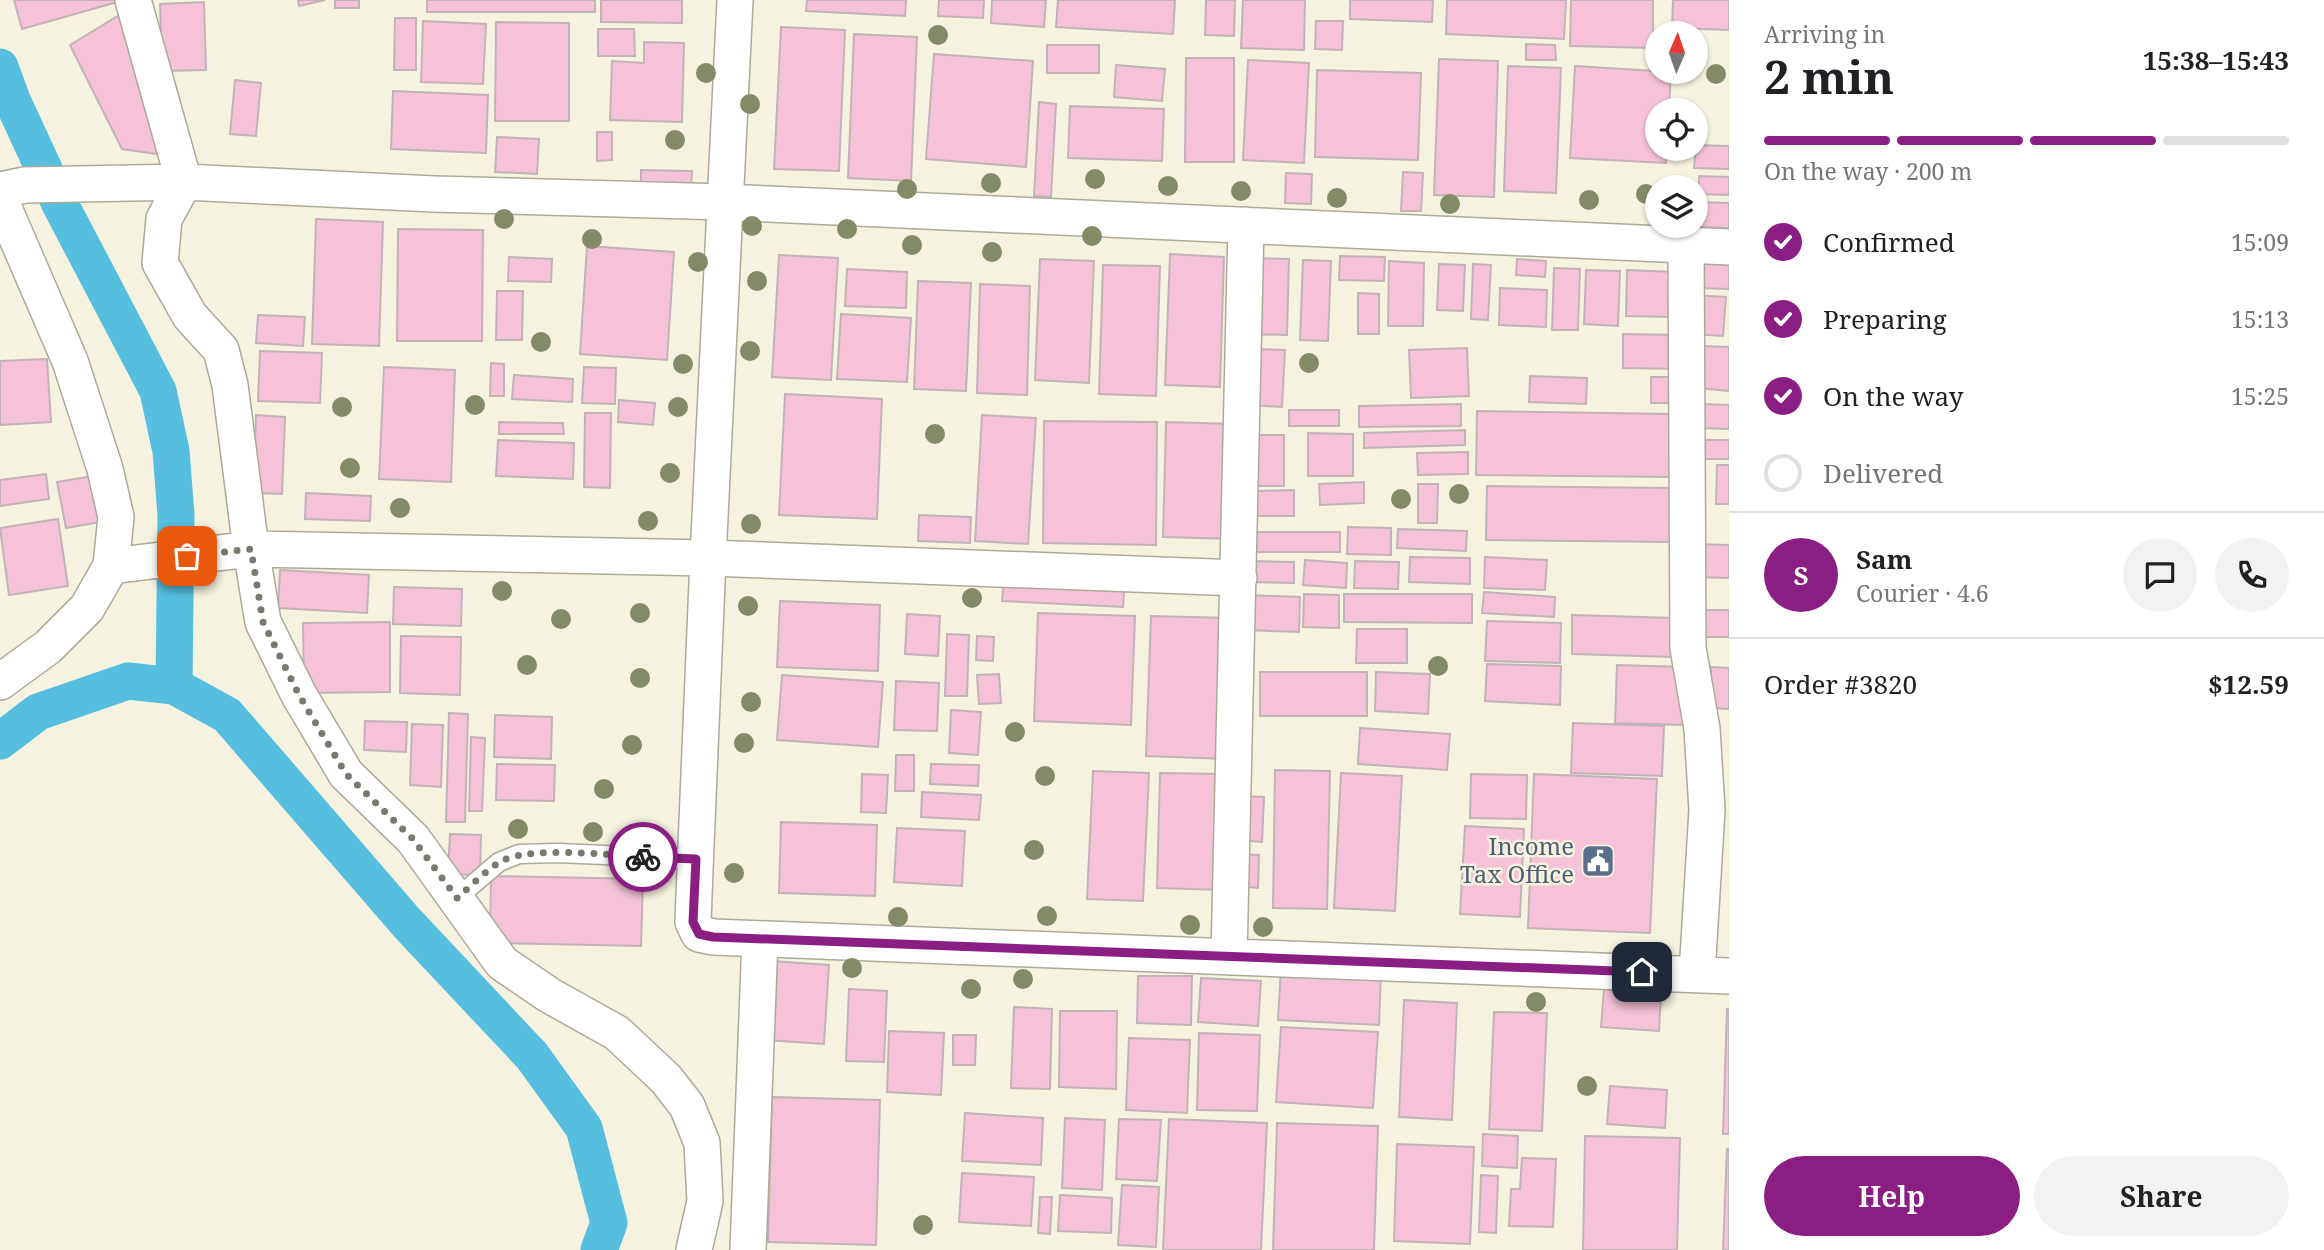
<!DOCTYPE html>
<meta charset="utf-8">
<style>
body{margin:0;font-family:"Noto Serif",serif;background:#f2f2f2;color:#202124;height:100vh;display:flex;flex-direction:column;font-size:26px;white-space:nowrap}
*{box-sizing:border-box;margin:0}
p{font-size:23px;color:#757577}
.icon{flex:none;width:38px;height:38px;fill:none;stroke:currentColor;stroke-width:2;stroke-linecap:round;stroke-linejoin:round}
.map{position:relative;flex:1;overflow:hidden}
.drawer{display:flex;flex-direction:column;background:#fff;width:595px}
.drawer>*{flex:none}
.needle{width:46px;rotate:2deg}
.controls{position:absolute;left:1645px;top:21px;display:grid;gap:14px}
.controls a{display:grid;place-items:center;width:63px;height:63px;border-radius:50%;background:#fff;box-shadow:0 2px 5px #0004;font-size:35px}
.pin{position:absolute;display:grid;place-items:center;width:60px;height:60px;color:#fff;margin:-30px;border-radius:14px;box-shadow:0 4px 10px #0006}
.courier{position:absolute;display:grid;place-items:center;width:70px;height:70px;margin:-35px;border:5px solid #8b1e82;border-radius:50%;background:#fff;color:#222;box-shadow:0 2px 9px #0007}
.overview em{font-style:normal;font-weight:700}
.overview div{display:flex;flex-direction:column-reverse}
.overview{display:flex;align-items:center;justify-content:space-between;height:119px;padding:0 35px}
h1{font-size:46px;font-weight:700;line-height:52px}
.bar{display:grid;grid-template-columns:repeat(4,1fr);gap:10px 7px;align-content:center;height:84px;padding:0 35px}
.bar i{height:9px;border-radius:5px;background:#e0e0e0}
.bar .selected{background:#8b1e82}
.bar p{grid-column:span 4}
.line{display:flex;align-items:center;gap:18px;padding:0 35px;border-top:2px solid #e0e0e0}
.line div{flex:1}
.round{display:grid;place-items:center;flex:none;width:74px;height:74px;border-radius:37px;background:#f2f2f2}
ol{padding:0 35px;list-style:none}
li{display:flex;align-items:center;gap:21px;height:77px}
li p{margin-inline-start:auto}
li .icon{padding:7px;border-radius:50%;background:#8b1e82;color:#fff;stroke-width:4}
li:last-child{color:#757577}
li i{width:38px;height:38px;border:4px solid #e0e0e0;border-radius:50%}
.action{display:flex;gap:14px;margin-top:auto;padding:14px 35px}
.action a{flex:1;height:80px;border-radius:42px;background:#8b1e82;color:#fff;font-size:28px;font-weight:700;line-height:80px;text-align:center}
.action a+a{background:#f2f2f2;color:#202124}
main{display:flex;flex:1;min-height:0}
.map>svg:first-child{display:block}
</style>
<main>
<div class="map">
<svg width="1729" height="1250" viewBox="0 0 1729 1250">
<rect width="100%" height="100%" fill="#f5f2e0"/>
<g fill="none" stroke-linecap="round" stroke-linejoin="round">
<path stroke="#56bedf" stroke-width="37" d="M0 67 12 100 60 204 158 391 171 451 176 515 174 686
M0 741 38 712 128 681 174 686 227 715 407 923 532 1056 584 1128 609 1223 599 1250"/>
</g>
<path fill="#f5c2d7" stroke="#c4b2b9" stroke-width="2" d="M14 0H121V1L22 29Z
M298 0H325L299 6Z
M335 0H359V8H335Z
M427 0H595V12H427Z
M601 0H682V23L601 22Z
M807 0H906L905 16 806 11Z
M939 0H984L983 18 938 16Z
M992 0H1046L1044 27 991 23Z
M1058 0H1175L1173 34 1056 27Z
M1206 0H1235L1234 36 1205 35Z
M1243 0H1305L1304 50 1241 48Z
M1350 0H1433L1432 22 1350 19Z
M1447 0H1566L1564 39 1446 34Z
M1571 0H1653V48L1570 46Z
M1673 0H1729V30L1672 28Z
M204 2 206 70 162 71 160 4Z
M129 9 157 154 122 149 70 45Z
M395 18H416V70H394Z
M423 21 486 24 483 84 421 82Z
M1316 21H1343L1342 50 1315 49Z
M496 22 569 23V121H495Z
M781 27 845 30 839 171 774 169Z
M598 29H634L635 56H598Z
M854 34 917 37 911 181 848 178Z
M644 42 684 43 682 122 610 120 612 61 644 63Z
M1526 44 1555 45 1556 60H1526Z
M1047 45H1099V73H1047Z
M934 54 1033 61 1026 167 926 159Z
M1186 58H1234V162H1185Z
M1439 59 1498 61 1494 197 1434 195Z
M1248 60 1309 63 1304 163 1243 160Z
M1116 65 1165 69 1162 101 1114 97Z
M1508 66 1561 68 1556 193 1504 191Z
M1575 66 1671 72 1669 110H1657V149H1667L1666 163 1570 158Z
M1317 70 1421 73 1418 160 1315 157Z
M235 80 261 83 256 136 230 134Z
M393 91 488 95 486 153 391 149Z
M1039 102 1056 104 1051 197 1034 196Z
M1070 106 1164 109 1162 161 1068 158Z
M597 132H612V160L597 161Z
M497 137 539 139 537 174 495 172Z
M1696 145 1729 146V169L1694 168Z
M641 170 692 171 691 190H641Z
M1403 172 1423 173 1421 211H1401Z
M1286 173 1312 174 1311 204 1285 203Z
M1699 176 1729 177V195L1699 194Z
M1699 202 1729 203V228L1698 227Z
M316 219 383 222 379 346 312 344Z
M398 229 483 230 482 341H397Z
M587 246 674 252 667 360 580 354Z
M1696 249H1729V289L1695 288Z
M1170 254 1224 257 1220 387 1165 385Z
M779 255 838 258 831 380 772 377Z
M1340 256 1385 257 1384 281 1339 280Z
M509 257 552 259 551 282 508 281Z
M1248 258 1289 259 1287 335 1246 334Z
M1040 259 1094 261 1089 383 1035 380Z
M1517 259 1546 261 1545 277 1516 275Z
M1303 260 1331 261 1328 341 1300 340Z
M1389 261 1424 263 1423 326H1388Z
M1439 264 1465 265 1463 311 1437 310Z
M1473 264 1491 265 1488 320 1471 319Z
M1103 265 1160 266 1156 396 1099 394Z
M1554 268 1580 269 1578 330H1552Z
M847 269 907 272 906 308 845 306Z
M1586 270 1620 271 1618 326 1584 324Z
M1627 270 1677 272 1675 317 1626 316Z
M918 281 971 283 966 391 914 389Z
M980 284 1030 286 1027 395 977 393Z
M1500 288 1547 290 1546 327 1499 325Z
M497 291H523L522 340H496Z
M1358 293 1379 294V334H1358Z
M1696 295 1726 297 1723 336 1693 334Z
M841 314 911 318 907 382 837 379Z
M258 315 305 317 303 346 256 343Z
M1623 334 1681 335 1680 369 1623 368Z
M1701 346 1729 347V391L1698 388Z
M1467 348 1469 396 1411 398 1409 350Z
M1253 349 1285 350 1282 407 1249 405Z
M260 351 322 353 320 403 258 401Z
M47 359 51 422 0 425V361Z
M491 363 504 364V396H490Z
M384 367 455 370 451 482 379 479Z
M584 367 616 368 615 404 582 403Z
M514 375 573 379 572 402 512 399Z
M1530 376 1587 378 1586 404 1529 402Z
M1651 377H1680V403H1651Z
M785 394 882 399 877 519 779 515Z
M619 400 655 403 653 425 618 422Z
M1461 404V426L1359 427V406Z
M1703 404 1729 405V429L1702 428Z
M1289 410H1339V426H1289Z
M1477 411 1671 414 1670 477 1476 475Z
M585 413H611L610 488 584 487Z
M256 415 285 417 282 494 253 493Z
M982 415 1036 418 1028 544 975 541Z
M1044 421 1157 422 1156 545 1043 543Z
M499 422 563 423 564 434H499Z
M1166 422 1234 424 1231 539 1163 537Z
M1465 430V445L1364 448V433Z
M1308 433 1353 434V476H1308Z
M1249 435H1284V486H1249Z
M498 440 574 443 573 479 496 476Z
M1700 440H1729V459H1700Z
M1468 452V474L1418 475 1417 453Z
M1717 465H1729V504H1716Z
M46 474 49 499 0 506V480Z
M93 476 101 522 66 528 57 482Z
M1364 482V503L1320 505 1319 484Z
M1418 484H1438L1437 523H1418Z
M1487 486 1673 488 1672 542 1486 540Z
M1294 490V516H1257V491Z
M306 493 371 496 370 521 305 519Z
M919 515 971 517 970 543 918 541Z
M58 519 68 586 9 595 0 528Z
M1348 527 1391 528V555L1347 554Z
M1398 529 1467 531 1466 551 1397 548Z
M1253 532H1340V552H1253Z
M1695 544 1729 545V578L1694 577Z
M1410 557 1470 558V584L1409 582Z
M1485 557 1547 560 1545 590 1484 588Z
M1305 560 1347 563 1346 588 1303 585Z
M1252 561 1294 562V583L1251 582Z
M1355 561 1399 562 1398 589 1354 588Z
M280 570 369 575 367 613 278 608Z
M1004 574 1125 580 1123 607 1002 601Z
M394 587 462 589 461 626 393 624Z
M1484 592 1555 597 1554 617 1482 613Z
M1304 594 1339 595V628L1303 627Z
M1344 594H1472V623L1344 622Z
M1247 595 1300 597 1299 632 1246 630Z
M780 601 880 605 878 671 777 667Z
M1701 610H1729V637H1701Z
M1038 613 1135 616 1131 725 1034 721Z
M907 614 940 616 938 656 905 654Z
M1572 615 1674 618 1673 657 1572 654Z
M1151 616 1230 618 1226 759 1146 756Z
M1487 621 1561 623 1560 663 1485 661Z
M390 622V692L304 693 303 623Z
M1357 629H1407V663H1356Z
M947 634 969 635 967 696H945Z
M401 636 461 637 460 695 400 693Z
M977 636 994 637 993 661 976 660Z
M1487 664 1561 666 1560 705 1485 701Z
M1617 665 1685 667 1683 725 1615 723Z
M1711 667 1729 668V709L1710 708Z
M1260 672H1367V716H1260Z
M1376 672 1430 674 1428 714 1375 711Z
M999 674 1001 703 979 704 977 675Z
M782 675 883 682 878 747 777 740Z
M896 681 939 683 937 731 894 730Z
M951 710 981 712 978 755 949 753Z
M449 713 468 714 465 822H446Z
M495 715 552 717 551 759 494 757Z
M365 721 407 722 406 752 364 750Z
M1573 723 1664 726 1662 776 1571 773Z
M412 724 443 725 441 787 410 785Z
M1360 728 1450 734 1447 770 1358 764Z
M471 737 485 738 482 811H469Z
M896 755H914V791H895Z
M497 764 555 765 554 801 496 800Z
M931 764 979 765 978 786 930 784Z
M1275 770 1330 771 1327 909 1273 908Z
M1093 771 1149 773 1143 901 1087 899Z
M1160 773 1225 774 1222 890 1157 888Z
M1341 773 1402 776 1395 911 1334 908Z
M862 774 888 775 886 813 861 812Z
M1471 774 1527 775 1526 819 1470 818Z
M1534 774 1657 779 1650 933 1528 928Z
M922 792 981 795 979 820 921 817Z
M1240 796 1264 797 1262 842 1238 840Z
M781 822 877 825 875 896 779 893Z
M1465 826 1524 829 1520 917 1460 914Z
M897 828 965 831 962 886 894 882Z
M450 834 481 835 480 875 448 874Z
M1239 854 1259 855 1258 888 1237 886Z
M491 876 643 879 641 946 490 943Z
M771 961 829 965 824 1044 766 1040Z
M1281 967 1381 972 1379 1025 1278 1020Z
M1138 976H1192L1191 1025 1137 1023Z
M1201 978 1261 981 1258 1026 1198 1022Z
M849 989 887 991 884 1062 846 1061Z
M1604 989 1661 994 1659 1031 1601 1027Z
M1404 1000 1457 1003 1452 1120 1399 1117Z
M1014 1007 1052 1009 1050 1089 1011 1088Z
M1727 1009H1729V1134H1723Z
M1060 1011H1117L1116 1089 1059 1087Z
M1494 1012 1547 1013 1542 1131 1489 1129Z
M1281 1027 1378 1032 1373 1108 1276 1102Z
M889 1031 944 1033 941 1095 887 1092Z
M1199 1033 1260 1035 1257 1111 1197 1110Z
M953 1035H976L975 1065H953Z
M1129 1038 1190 1040 1187 1113 1126 1110Z
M1610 1086 1667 1090 1665 1128 1607 1124Z
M772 1097 880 1100 876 1245 768 1242Z
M965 1113 1043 1118 1041 1165 962 1161Z
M1065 1118 1105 1120 1102 1190 1062 1188Z
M1119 1119 1161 1120 1157 1181 1116 1179Z
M1169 1119 1267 1123 1261 1250H1163Z
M1277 1123 1378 1126 1374 1250H1273Z
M1483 1134 1518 1136 1517 1168 1482 1166Z
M1585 1136 1680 1138 1677 1250H1583Z
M1397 1144 1474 1147 1470 1244 1394 1241Z
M1727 1149H1729V1250H1723Z
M1522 1158 1556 1159 1553 1227 1509 1226 1511 1189H1520Z
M962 1173 1034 1177 1031 1226 959 1222Z
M1481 1175 1498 1176 1496 1233 1479 1232Z
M1122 1185 1159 1187 1156 1247 1118 1245Z
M1060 1195 1112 1198 1111 1233 1058 1231Z
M1040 1197H1052L1050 1234 1038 1233Z"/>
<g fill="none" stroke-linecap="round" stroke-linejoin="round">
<defs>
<path id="service" d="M457 898 499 862 519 854 558 853 696 859"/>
<path id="minor" d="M133 0 184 182 434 194 725 202 1729 247
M735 0 708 558 695 870 693 922 699 934 714 937 1729 976
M184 182 164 219 160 263 190 316 221 350 230 385 251 549 263 622 299 695 346 774 413 839 502 963 549 995 617 1033 666 1079 687 1106 702 1143 705 1201 694 1250
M0 190 25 185 184 182
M0 199 70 361 105 469 116 517 111 566 87 608 48 647 0 682
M1686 245 1688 648 1702 729 1707 810 1697 974
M111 566 251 549 708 558 1239 578
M1229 957 1246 225
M748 1250 760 939"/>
</defs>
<use href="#service" stroke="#adaa9a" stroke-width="21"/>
<use href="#minor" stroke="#adaa9a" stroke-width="38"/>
<use href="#service" stroke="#fff" stroke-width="18"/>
<use href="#minor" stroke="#fff" stroke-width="35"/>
</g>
<g fill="#828b65">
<circle cx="938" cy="35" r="10"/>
<circle cx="706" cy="73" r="10"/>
<circle cx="1716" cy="74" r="10"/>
<circle cx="750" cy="104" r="10"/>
<circle cx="675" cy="140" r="10"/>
<circle cx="1095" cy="179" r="10"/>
<circle cx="991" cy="183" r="10"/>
<circle cx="1168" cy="186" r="10"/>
<circle cx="907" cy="189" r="10"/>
<circle cx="1241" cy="191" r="10"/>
<circle cx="1646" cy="194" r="10"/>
<circle cx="1337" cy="198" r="10"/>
<circle cx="1589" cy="200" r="10"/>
<circle cx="1450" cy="204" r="10"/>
<circle cx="504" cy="219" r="10"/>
<circle cx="752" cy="226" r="10"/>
<circle cx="847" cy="229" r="10"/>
<circle cx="1092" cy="236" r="10"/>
<circle cx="592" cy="239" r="10"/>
<circle cx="912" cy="245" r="10"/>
<circle cx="992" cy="252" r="10"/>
<circle cx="698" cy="262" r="10"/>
<circle cx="757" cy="281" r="10"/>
<circle cx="541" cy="342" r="10"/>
<circle cx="750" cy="351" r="10"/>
<circle cx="1309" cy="363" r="10"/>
<circle cx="683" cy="364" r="10"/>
<circle cx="475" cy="405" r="10"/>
<circle cx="342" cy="407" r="10"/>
<circle cx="678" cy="407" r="10"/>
<circle cx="935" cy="434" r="10"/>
<circle cx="350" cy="468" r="10"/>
<circle cx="670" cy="473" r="10"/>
<circle cx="1459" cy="494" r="10"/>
<circle cx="1401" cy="499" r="10"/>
<circle cx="400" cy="508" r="10"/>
<circle cx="648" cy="521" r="10"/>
<circle cx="751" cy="524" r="10"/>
<circle cx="502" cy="591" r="10"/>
<circle cx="972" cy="598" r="10"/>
<circle cx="748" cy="606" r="10"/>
<circle cx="640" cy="613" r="10"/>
<circle cx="561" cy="619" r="10"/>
<circle cx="527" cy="665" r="10"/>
<circle cx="1438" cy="666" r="10"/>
<circle cx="640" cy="678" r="10"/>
<circle cx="751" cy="702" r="10"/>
<circle cx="1015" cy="732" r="10"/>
<circle cx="744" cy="743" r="10"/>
<circle cx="632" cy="745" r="10"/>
<circle cx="1045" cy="776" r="10"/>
<circle cx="604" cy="789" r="10"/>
<circle cx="518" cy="829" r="10"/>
<circle cx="593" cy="832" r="10"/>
<circle cx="1034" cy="850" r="10"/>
<circle cx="734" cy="873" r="10"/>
<circle cx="1047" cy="916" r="10"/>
<circle cx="898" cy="917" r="10"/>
<circle cx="1190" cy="925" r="10"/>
<circle cx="1263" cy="927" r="10"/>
<circle cx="852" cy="968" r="10"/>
<circle cx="1023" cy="979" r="10"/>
<circle cx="971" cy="989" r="10"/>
<circle cx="1536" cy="1002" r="10"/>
<circle cx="1587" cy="1086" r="10"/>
<circle cx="923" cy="1225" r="10"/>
</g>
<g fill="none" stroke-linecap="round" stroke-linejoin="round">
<path stroke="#7b796e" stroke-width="7" stroke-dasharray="0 12.6" d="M187 556 251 549 263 622 299 695 346 774 413 839 457 898C470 887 483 873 498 863 525 845 608 855 643 857"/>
<path stroke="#8b1e82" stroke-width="9" d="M643 857 696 859 693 922 699 934 713 937 1642 972"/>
</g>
<defs>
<symbol id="civic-square" viewBox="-11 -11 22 22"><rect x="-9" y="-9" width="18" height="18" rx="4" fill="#5c6f8a" stroke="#f5f2e0"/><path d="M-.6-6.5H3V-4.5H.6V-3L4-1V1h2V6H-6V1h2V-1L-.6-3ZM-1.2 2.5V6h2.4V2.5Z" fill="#fff"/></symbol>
</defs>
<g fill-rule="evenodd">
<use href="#civic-square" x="1579" y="842" width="38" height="38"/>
</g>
<g text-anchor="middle" stroke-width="5" stroke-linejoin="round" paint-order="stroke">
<g font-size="24" fill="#4e5e75" stroke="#f5f2e0" text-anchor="end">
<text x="1574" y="855">Income<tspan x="1574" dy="28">Tax Office</tspan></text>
</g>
</g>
</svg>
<div class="controls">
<a><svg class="needle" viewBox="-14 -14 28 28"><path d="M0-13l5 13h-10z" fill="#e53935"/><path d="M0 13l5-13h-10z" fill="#757577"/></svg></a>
<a><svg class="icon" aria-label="locate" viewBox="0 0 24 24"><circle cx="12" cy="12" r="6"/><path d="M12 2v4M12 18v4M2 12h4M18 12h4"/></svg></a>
<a><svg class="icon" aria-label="layers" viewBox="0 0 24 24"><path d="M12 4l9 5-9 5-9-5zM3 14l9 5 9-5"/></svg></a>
</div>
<div class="pin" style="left:187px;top:556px;background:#ea580c"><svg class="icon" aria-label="bag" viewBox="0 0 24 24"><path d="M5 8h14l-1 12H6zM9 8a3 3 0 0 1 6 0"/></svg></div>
<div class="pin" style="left:1642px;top:972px;background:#1f2937"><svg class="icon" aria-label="home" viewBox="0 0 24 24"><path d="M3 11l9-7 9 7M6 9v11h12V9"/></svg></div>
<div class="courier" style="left:643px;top:857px"><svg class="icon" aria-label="bike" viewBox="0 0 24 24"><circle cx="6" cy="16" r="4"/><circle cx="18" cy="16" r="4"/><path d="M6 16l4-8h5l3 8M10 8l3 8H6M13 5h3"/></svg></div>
</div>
<section class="drawer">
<div class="overview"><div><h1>2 min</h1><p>Arriving in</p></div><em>15:38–15:43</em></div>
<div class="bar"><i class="selected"></i><i class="selected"></i><i class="selected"></i><i></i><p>On the way · 200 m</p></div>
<ol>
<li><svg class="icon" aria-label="check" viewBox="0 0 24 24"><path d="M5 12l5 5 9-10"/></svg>Confirmed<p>15:09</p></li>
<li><svg class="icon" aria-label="check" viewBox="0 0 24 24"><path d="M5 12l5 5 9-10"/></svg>Preparing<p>15:13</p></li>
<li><svg class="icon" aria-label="check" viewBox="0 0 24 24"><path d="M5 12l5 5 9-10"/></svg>On the way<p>15:25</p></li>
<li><i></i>Delivered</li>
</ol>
<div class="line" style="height:126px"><b class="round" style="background:#8b1e82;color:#fff">S</b><div><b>Sam</b><p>Courier · 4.6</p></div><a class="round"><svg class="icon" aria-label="chat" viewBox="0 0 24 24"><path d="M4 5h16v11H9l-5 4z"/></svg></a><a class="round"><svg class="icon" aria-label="phone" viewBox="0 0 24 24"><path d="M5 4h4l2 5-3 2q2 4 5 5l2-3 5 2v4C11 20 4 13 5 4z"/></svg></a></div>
<div class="line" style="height:91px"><div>Order #3820</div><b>$12.59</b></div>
<div class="action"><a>Help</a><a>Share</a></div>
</section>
</main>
